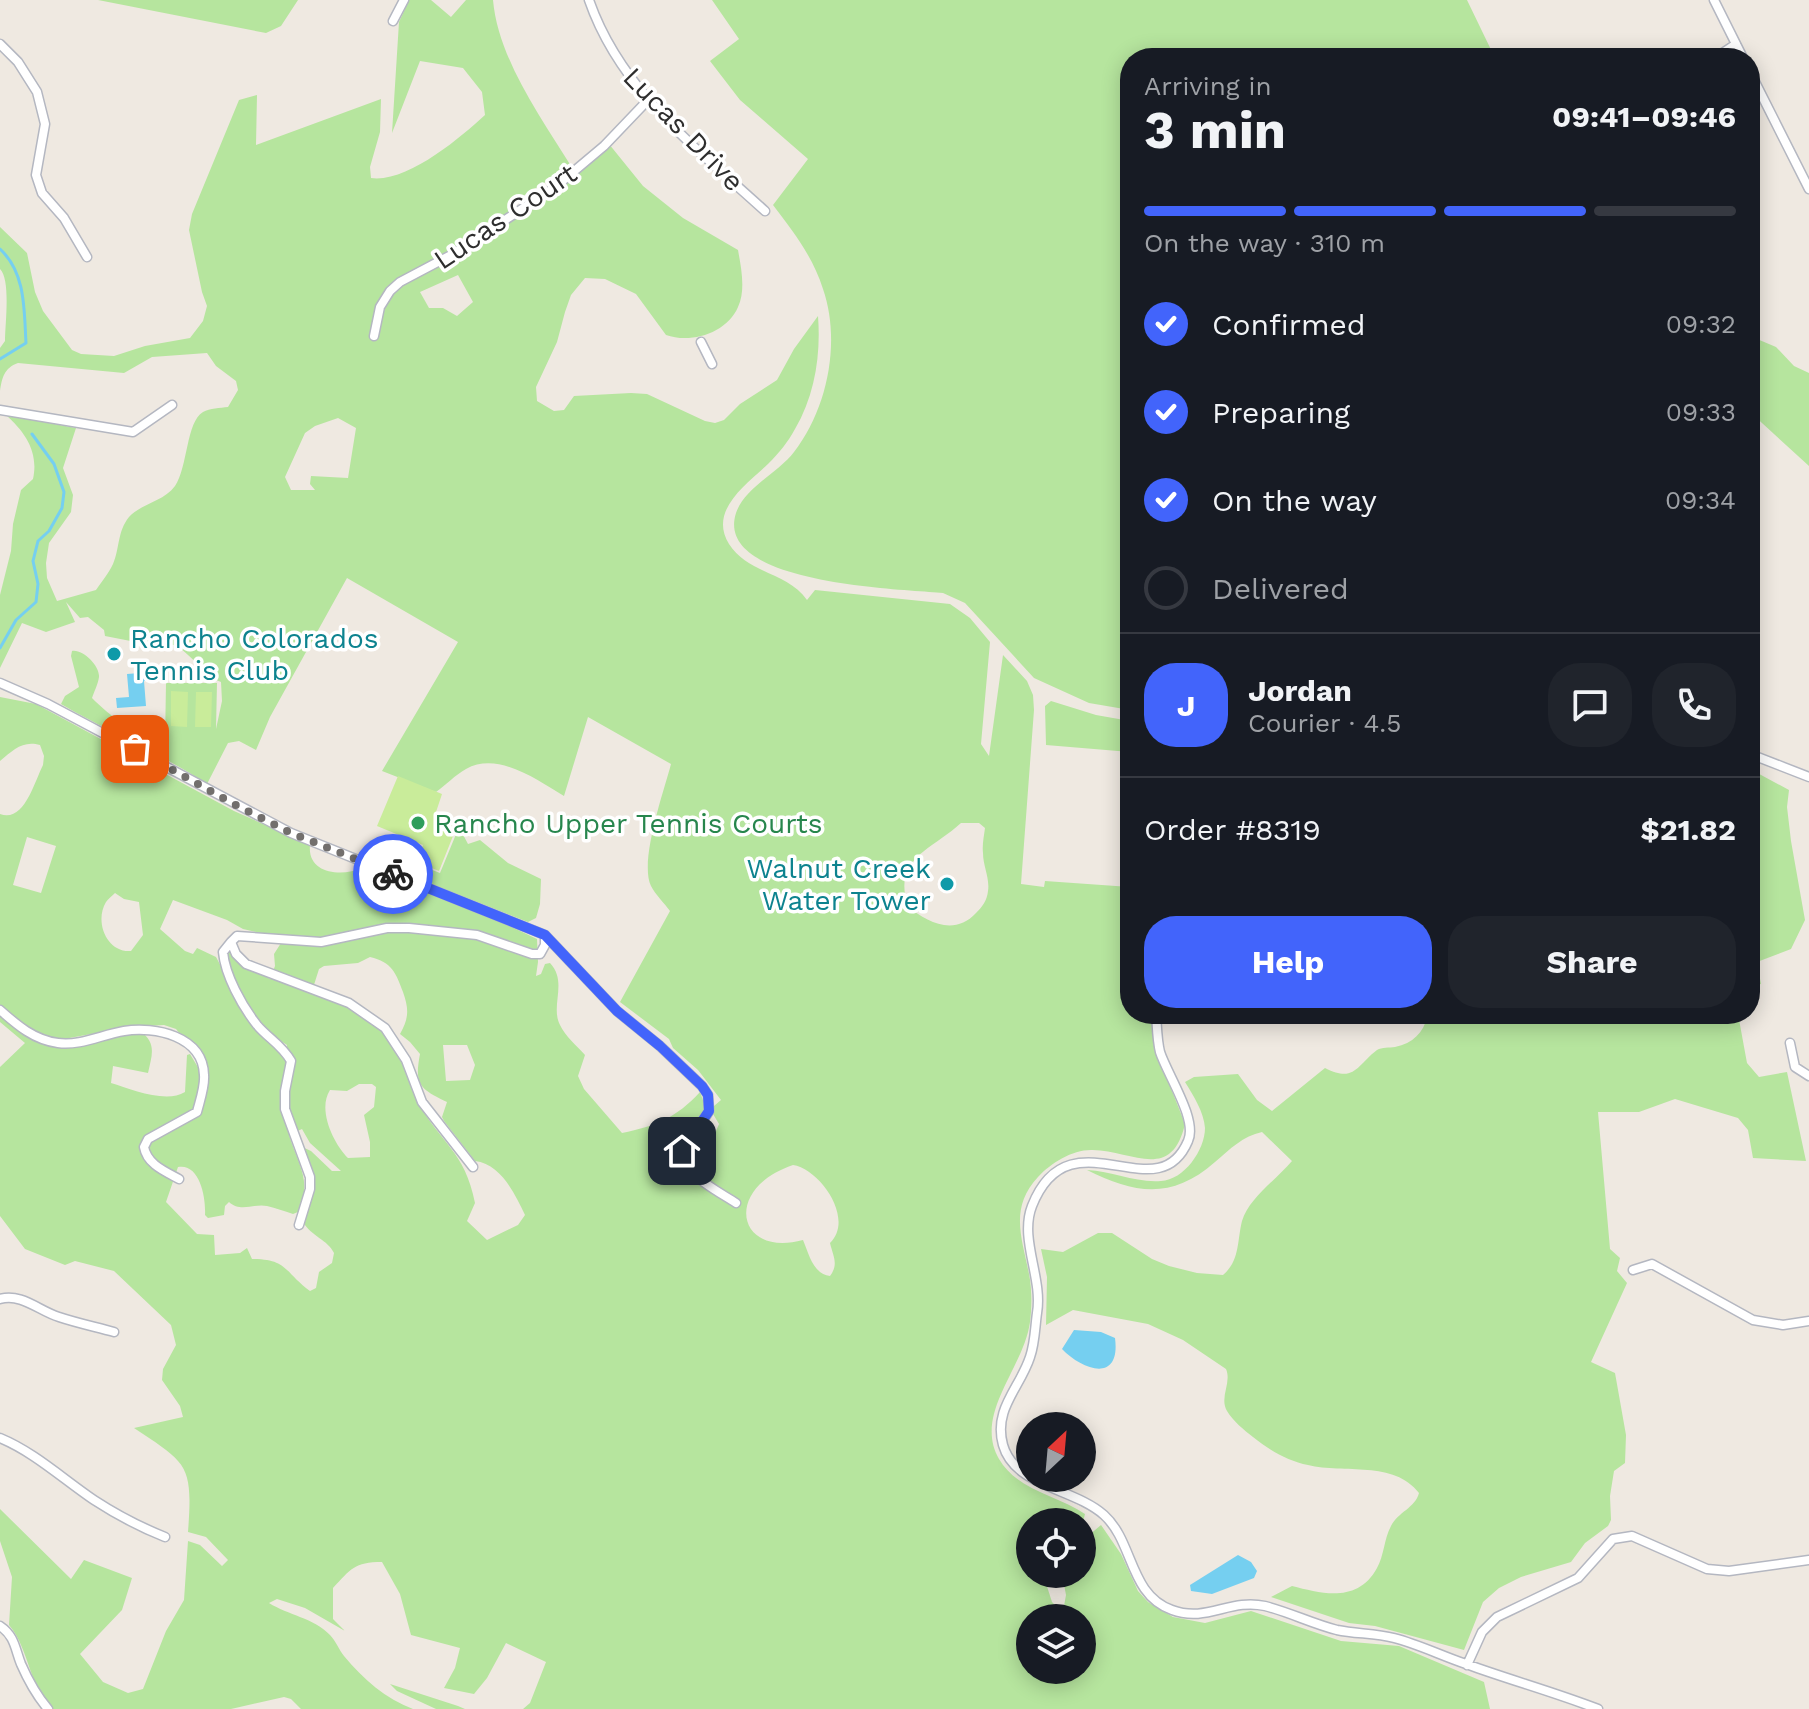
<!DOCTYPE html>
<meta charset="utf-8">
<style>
body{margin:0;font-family:"Work Sans",sans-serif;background:#20242c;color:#f1f3f6;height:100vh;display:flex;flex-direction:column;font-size:30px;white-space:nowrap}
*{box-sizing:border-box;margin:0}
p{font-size:26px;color:#9ea1a6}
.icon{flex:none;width:44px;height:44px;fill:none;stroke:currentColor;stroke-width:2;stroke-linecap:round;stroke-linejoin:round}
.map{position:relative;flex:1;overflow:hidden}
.drawer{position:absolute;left:1120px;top:48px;width:640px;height:976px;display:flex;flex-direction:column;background:#171b24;border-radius:32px;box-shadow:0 4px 20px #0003}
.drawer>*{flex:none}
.needle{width:52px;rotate:26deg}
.buttons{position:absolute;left:1016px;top:1412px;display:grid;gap:16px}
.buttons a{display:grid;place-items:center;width:80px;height:80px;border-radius:50%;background:#171b24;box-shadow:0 4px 20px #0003;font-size:40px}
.pin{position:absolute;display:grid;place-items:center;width:68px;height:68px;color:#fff;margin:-34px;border-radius:16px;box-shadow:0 4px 12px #0006}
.courier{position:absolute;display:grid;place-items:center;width:80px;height:80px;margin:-40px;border:6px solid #4264fb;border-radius:50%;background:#fff;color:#222;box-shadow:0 2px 10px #0007}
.head em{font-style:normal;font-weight:700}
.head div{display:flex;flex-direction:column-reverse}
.head{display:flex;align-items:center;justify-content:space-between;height:136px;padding:0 24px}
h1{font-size:52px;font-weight:700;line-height:60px}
.bar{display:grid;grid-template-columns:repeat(4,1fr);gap:12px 8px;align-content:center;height:96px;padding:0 24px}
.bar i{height:10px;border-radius:6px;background:#363941}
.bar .on{background:#4264fb}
.bar p{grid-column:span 4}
.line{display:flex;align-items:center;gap:20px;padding:0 24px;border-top:2px solid #363941}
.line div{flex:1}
.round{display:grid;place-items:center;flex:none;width:84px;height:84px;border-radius:32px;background:#20242c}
ol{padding:0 24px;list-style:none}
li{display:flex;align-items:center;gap:24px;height:88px}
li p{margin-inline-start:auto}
li .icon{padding:8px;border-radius:50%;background:#4264fb;color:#fff;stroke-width:4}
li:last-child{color:#9ea1a6}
li i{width:44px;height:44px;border:4px solid #363941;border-radius:50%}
.action{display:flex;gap:16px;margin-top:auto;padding:16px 24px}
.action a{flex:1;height:92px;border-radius:32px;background:#4264fb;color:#fff;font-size:32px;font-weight:700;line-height:92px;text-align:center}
.action a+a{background:#20242c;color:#f1f3f6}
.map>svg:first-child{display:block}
</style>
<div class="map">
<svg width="1809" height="1709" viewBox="0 0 1809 1709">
<rect width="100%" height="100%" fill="#efe9e1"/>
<path fill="#b6e59e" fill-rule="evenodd" d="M98 0H298L281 26 266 33Z
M409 0H431L451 17 466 0H493C498 58 541 118 571 166L509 205 511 219 560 189 609 144 643 186 683 218 738 250C741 267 746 290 738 307 727 333 691 344 666 335L636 294 605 279 585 278 571 295 565 312 557 342 536 387 537 401 554 411 564 410 574 396 631 393 647 394 705 421 715 423 724 420 740 404 777 380 794 349 818 316C821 354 815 395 795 429 788 442 779 453 769 463 747 484 708 510 729 544 748 574 788 572 807 600L815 590 950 604 970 618 990 642 981 744 989 756 1003 655 1027 681 1033 695 1034 710 1021 884 1044 887 1045 881 1130 887V1014H1151L1156 1050 1185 1124C1171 1184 1130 1149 1091 1150 1072 1150 1051 1163 1038 1177 1009 1208 1022 1238 1029 1274 1032 1289 1032 1307 1030 1322 1024 1368 973 1414 999 1459 1017 1490 1057 1495 1085 1514L1082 1526V1522H1030V1574H1043L1052 1602 1058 1608 1064 1606 1066 1595 1062 1574H1082V1541L1101 1525 1121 1554 1138 1591 1148 1602 1173 1617 1205 1623 1251 1611 1341 1641 1399 1646 1484 1682 1490 1709H523L530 1703 546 1662 506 1643 487 1678 474 1694 444 1688 455 1668 460 1648 411 1635 400 1594 382 1562C354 1562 351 1569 333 1588V1619L345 1631 305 1608 277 1599 269 1603C288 1615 314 1618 330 1635 336 1641 339 1650 344 1656 363 1679 386 1699 413 1709H301L291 1699 284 1697 231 1709H53C28 1686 30 1650 9 1625L12 1577 0 1541V1509L71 1579 84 1560 132 1578 122 1610 80 1654 103 1682 128 1693 143 1689 166 1631 184 1600 188 1541 200 1545 222 1566 228 1560 206 1537 188 1532C193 1464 188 1464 134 1428L183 1417 180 1406 162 1380 163 1369 176 1345 171 1325 114 1271 75 1261 65 1265 25 1249 0 1216V1067L25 1043 0 1022V814C24 823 34 783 43 765L44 756 40 745C23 740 13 750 0 761V697L36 704 234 811 310 845C307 874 342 877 362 868L495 919 537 939 538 962 536 976 541 974 545 964 550 963C568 982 550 1006 560 1025 565 1036 577 1046 585 1055L578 1076 584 1089 622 1133C656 1126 676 1118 700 1092L704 1103V1110L679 1144 676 1157 699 1135 716 1131 719 1124 713 1114 714 1106 721 1100 698 1070 673 1048 669 1039 620 1002 670 911C664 903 655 894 651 886 639 861 664 791 671 764L588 717 564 796C537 780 498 751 466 769 455 775 446 785 436 792L382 771 458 642 347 578 270 717 256 750 239 741 228 743 207 784C160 753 109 732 61 704L65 696 79 687 71 656 72 651C83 649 100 666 99 677 98 684 94 692 92 698 108 714 142 742 165 742L166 683H217L216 729 222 701 221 682 201 674 199 665 177 645H151L105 636 104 630 88 617 80 618 66 602 75 622 46 632 22 623 0 668V595L11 551 13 524 21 490 33 479C39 452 25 432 6 415L76 428 63 468 73 495 71 512 49 543 46 563 47 578 57 601 96 590C102 581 109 573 113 564 120 548 117 532 129 517 142 503 163 502 175 486 188 467 186 422 203 412 210 408 220 408 228 407L238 390 236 381 216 366 207 353 152 357 124 373 18 363C4 368 2 378 0 391V348L5 341C5 324 11 280 0 269V227L27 253 35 292 43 311 72 350 81 354 114 356 145 346 190 338 203 321 207 306 202 292 189 230 192 214 239 100 257 95 256 145 381 99 380 132 370 167 371 178C407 183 460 138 485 115L482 92 463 68 420 61 392 133 399 22ZM458 275 473 302 457 316 443 308H429L420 292ZM338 418 356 428 348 478 311 476 310 484 315 490H291L285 477 305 433 315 426ZM961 823H979L985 828C984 836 982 845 983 853 983 866 990 878 988 891 987 901 982 907 976 913 955 936 927 923 908 906 892 858 932 850 961 823ZM27 837 56 846 41 893 13 885ZM115 893 124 899 139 902 143 935 131 951C107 953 94 922 106 902 108 899 112 896 115 893ZM173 900 227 920 243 929 278 937 281 943 274 954 275 966 270 979 242 964 228 951 227 959C239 993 256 1025 287 1045L286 1054 254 1028 216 957 197 948 193 954 185 951 160 929ZM370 957C392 962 396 973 403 992 409 1009 409 1018 400 1034L410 1042 420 1054C414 1085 420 1089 447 1102L442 1117 444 1121 475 1161C501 1164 515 1194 525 1215L518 1225 487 1240 467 1221 475 1203C465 1151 440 1143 418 1102 405 1078 402 1050 382 1030 363 1012 336 1000 313 988L319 969 324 966 358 963ZM164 1025 176 1029 206 1066 202 1074 190 1054 187 1055 185 1092C166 1104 131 1089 111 1083L113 1066 148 1073C152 1055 157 1043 140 1031L56 1044 52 1038 64 1039 129 1027ZM443 1045H467L475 1065 470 1080 446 1081ZM359 1084H372L376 1087 374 1107 364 1115 370 1142V1157L348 1158C334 1144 317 1110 330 1090L347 1091ZM302 1129 310 1143 341 1171H332L311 1151 300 1146 312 1193 303 1222C311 1236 328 1240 334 1253L332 1263 319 1272 316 1288 310 1291C284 1272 288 1259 252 1259L247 1248 240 1253 215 1255 214 1235 197 1234 166 1202 178 1167C200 1163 206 1198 205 1215L208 1218 224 1215 225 1206 229 1202C241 1213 254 1203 267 1206 276 1208 284 1211 293 1214L298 1212C313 1182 298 1164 289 1135ZM793 1165C820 1169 855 1219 830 1243 833 1256 839 1264 830 1276 813 1274 809 1254 803 1240 737 1258 722 1189 793 1165ZM1030 1618H1082V1670H1030Z
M712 0H1467L1495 58H1130V710L1089 703 1034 678 965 603 943 593C903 589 713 585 736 513 745 487 778 473 794 452 828 408 841 341 823 289 813 257 793 231 773 205L808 159 740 100 710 61 739 39Z
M1750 336 1776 347 1794 366 1809 373V466L1750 412Z
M1051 701 1096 715 1130 721V752L1046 745 1045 706Z
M1750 769 1789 790 1787 807 1791 841 1805 920 1791 949 1757 962 1761 984 1750 986Z
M459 827 468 844 480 840 508 863 541 879 540 904 536 918 528 922 393 869 396 864 412 862 440 873Z
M1428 1014H1738L1747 1063 1759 1077 1787 1072 1806 1161 1753 1158 1748 1130 1738 1118 1675 1099 1639 1112H1598L1610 1249 1620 1258 1617 1271 1627 1283 1591 1362 1615 1373 1626 1435 1625 1463 1614 1471 1610 1496 1611 1520 1608 1526 1585 1543 1571 1562 1521 1577 1499 1588 1483 1602 1464 1650 1375 1626 1349 1623 1271 1597 1292 1586C1323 1594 1358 1603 1377 1568 1384 1556 1384 1539 1391 1526 1398 1512 1415 1508 1419 1493 1394 1460 1344 1474 1308 1465 1288 1461 1269 1450 1253 1437 1244 1430 1233 1421 1227 1411 1219 1397 1232 1383 1226 1369L1183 1340 1148 1324 1073 1310 1046 1325 1047 1277 1041 1249 1063 1252 1098 1233H1112L1152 1259 1169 1266 1197 1273 1223 1275C1240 1261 1237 1241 1242 1221 1249 1198 1276 1180 1292 1161L1262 1132C1243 1136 1230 1149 1215 1162 1172 1200 1135 1194 1087 1170 1113 1171 1135 1183 1161 1181 1184 1180 1205 1150 1205 1128 1204 1112 1193 1095 1185 1082L1194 1077 1238 1074 1257 1100 1272 1111 1325 1068C1355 1083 1356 1066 1377 1050 1382 1047 1389 1048 1395 1047 1414 1043 1424 1032 1428 1014Z
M390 1684 458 1706 465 1709H436L397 1691Z"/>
<path fill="#c9ec9a" d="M171 691 188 692 187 727 171 726Z
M196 692H212L211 727H195Z
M398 776 442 794 436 812 459 821 439 871 417 862 423 845 377 826Z"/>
<path fill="#75cff0" d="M152 672 153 680 144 681 146 706 117 708 116 698 129 697 127 674Z
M1074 1330 1101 1332 1115 1338C1121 1384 1082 1370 1062 1349Z
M1238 1555 1251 1562 1257 1571 1254 1578 1212 1594 1191 1591 1190 1585Z"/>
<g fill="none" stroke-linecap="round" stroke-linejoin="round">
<path stroke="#75cff0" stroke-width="3" d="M0 249C26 273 24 310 26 343L0 359
M0 648 16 620 36 602 38 584 33 561 38 541 49 531 62 508 64 492 54 464 32 434"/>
<defs>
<path id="minor" d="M589 0C620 90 697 149 765 211
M1714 0 1743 58
M393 21 404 0
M0 44 18 62 37 92 45 124 36 175 42 193 64 218 87 257
M1715 58 1736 44
M1750 72 1809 189
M374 336 380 307 390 291 400 282 453 254 554 188 604 146 648 100
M701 342 712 364
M0 410 133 432 172 405
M0 683 48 704 291 833 545 935 617 1011 660 1046 702 1086 708 1095 709 1111C703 1122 693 1131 687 1142 670 1169 717 1190 736 1203
M1750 754 1809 777
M231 942 223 952C225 975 242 1006 257 1025 268 1038 282 1045 291 1061L285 1091V1109L310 1177V1189L299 1225
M0 1010C17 1025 34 1040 58 1043 80 1046 101 1035 124 1031 155 1026 203 1036 204 1075 205 1087 200 1100 197 1112L148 1139 144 1147C147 1164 164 1171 179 1179
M1156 1014C1157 1026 1157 1040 1160 1052 1167 1074 1198 1120 1188 1141 1157 1214 1070 1110 1032 1206 1019 1239 1043 1278 1037 1313 1035 1327 1035 1343 1030 1357 1020 1388 993 1409 1003 1445 1015 1487 1074 1488 1104 1515 1134 1542 1129 1595 1172 1610 1207 1623 1230 1598 1265 1606 1289 1612 1313 1624 1337 1630 1356 1634 1375 1633 1394 1638 1418 1644 1442 1656 1466 1664 1510 1680 1554 1692 1598 1709
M1790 1043 1795 1067 1809 1076
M473 1167 422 1102 406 1060 385 1028 349 1003 246 964 236 954 231 942 237 936 321 942 387 928H409L477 935 532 954H540L545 945V935
M1633 1270 1652 1264 1753 1320 1783 1325 1809 1321
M0 1299C22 1293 39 1311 59 1317 77 1323 96 1327 114 1332
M0 1438C34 1452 63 1479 94 1500 117 1515 140 1527 165 1537
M0 1626C15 1636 15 1649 21 1664 28 1680 37 1696 48 1709
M1467 1665 1482 1632 1497 1617 1578 1578 1613 1539 1632 1536 1707 1569 1729 1571 1809 1560"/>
</defs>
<use href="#minor" stroke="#b4b7c1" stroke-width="11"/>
<use href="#minor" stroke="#fff" stroke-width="8"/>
</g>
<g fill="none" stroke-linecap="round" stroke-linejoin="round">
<path stroke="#726f6d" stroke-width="8" stroke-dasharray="0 14.4" d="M135 749 234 804 291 833 393 874"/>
<path stroke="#4264fb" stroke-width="10" d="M393 874 545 935 617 1011 660 1046 702 1086 708 1095 709 1111 682 1151"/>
</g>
<g fill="#0f9aa8" stroke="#fff" stroke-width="3">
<circle cx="114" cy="654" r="8"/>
<circle cx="947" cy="884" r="8"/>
</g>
<circle fill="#2e9e5b" stroke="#fff" stroke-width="3" cx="418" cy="823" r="8"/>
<g text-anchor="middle" stroke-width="7" stroke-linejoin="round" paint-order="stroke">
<g font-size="28" fill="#2e2e2e" stroke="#fff">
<text transform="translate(684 129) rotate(46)" y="10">Lucas Drive</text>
<text transform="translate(505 216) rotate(-34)" y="10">Lucas Court</text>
</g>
<g font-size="28" fill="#0d838f" stroke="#fff" text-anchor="start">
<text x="130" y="648">Rancho Colorados<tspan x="130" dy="32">Tennis Club</tspan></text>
<text x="931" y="878" text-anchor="end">Walnut Creek<tspan x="931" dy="32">Water Tower</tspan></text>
</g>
<g font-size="28" fill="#27864d" stroke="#fff" text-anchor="start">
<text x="434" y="833">Rancho Upper Tennis Courts</text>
</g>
</g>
</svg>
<div class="buttons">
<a><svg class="needle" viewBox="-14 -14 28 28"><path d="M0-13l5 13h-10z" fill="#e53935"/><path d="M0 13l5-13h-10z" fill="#9ea1a6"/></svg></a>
<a><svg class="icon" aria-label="locate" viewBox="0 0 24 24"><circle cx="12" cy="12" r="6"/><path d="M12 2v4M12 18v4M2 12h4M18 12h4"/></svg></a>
<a><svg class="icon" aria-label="layers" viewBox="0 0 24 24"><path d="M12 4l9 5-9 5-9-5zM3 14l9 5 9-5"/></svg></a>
</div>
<div class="pin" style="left:135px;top:749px;background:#ea580c"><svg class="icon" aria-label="bag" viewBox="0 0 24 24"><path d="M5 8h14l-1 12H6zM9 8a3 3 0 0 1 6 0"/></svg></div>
<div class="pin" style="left:682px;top:1151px;background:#1f2937"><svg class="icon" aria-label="home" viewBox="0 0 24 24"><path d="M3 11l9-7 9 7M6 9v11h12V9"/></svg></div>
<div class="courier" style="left:393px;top:874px"><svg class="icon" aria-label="bike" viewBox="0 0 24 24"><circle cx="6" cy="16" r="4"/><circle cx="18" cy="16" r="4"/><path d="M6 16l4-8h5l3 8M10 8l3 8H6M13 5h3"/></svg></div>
<section class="drawer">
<div class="head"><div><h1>3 min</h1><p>Arriving in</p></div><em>09:41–09:46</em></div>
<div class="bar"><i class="on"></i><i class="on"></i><i class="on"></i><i></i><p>On the way · 310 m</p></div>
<ol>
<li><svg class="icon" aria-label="check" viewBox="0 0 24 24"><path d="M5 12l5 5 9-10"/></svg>Confirmed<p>09:32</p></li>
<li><svg class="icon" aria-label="check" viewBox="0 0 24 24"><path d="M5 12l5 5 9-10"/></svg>Preparing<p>09:33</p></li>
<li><svg class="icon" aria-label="check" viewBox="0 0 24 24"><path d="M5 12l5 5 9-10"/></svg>On the way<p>09:34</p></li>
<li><i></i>Delivered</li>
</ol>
<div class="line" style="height:144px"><b class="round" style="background:#4264fb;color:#fff">J</b><div><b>Jordan</b><p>Courier · 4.5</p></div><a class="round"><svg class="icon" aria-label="chat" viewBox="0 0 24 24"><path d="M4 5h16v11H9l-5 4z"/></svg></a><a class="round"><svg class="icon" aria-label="phone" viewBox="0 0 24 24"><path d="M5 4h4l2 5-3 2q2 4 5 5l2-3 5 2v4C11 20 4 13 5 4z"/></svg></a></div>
<div class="line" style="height:104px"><div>Order #8319</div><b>$21.82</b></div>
<div class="action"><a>Help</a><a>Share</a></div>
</section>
</div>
